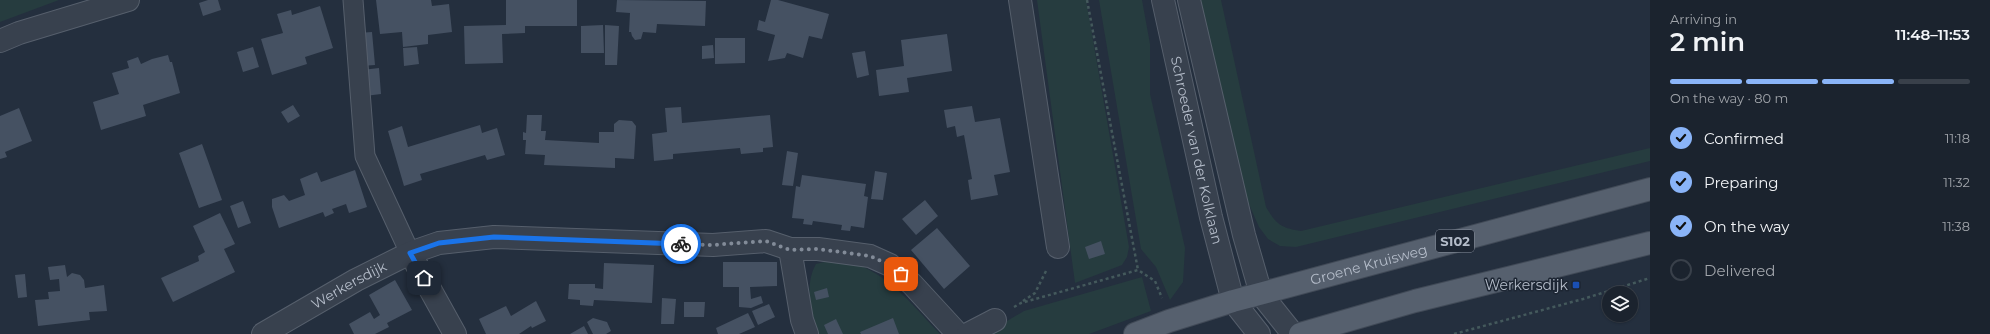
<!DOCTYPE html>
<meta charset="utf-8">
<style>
body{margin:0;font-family:Montserrat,sans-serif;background:#282f3a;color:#f1f3f6;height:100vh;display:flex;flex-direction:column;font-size:15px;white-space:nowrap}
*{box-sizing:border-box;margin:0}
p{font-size:13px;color:#a0a4aa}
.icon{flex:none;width:22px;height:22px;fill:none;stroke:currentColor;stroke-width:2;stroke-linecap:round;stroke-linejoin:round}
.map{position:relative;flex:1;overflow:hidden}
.side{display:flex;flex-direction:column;background:#1b232e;width:340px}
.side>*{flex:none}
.fabs{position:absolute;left:1602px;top:286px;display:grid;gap:8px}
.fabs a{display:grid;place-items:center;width:36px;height:36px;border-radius:50%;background:#1b232e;box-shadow:0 1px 3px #0004,0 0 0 1px #39404a;font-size:20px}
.pin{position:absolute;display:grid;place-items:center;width:34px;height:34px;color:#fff;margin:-17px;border-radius:8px;box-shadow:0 2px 6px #0006}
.courier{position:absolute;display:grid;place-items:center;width:40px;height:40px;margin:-20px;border:3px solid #1a73e8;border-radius:50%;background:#fff;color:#222;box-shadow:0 1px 5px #0007}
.overview em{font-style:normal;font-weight:600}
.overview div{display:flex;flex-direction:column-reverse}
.overview{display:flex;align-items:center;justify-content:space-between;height:68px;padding:0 20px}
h1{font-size:26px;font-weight:600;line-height:30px}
.bar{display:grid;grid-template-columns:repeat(4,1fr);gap:6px 4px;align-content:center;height:48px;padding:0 20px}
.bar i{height:5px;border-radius:3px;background:#39404a}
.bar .current{background:#8ab4f8}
.bar p{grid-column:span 4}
ol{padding:0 20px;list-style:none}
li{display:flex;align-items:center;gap:12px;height:44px}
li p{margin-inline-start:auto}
li .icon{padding:4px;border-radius:50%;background:#8ab4f8;color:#111;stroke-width:4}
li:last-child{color:#a0a4aa}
li i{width:22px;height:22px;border:2px solid #39404a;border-radius:50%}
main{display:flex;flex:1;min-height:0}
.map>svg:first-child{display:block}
</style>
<main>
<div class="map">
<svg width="1650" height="334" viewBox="0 0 1650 334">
<rect width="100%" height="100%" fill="#242f3e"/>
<path fill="#263c3f" d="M0 0H59L0 22Z
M1037 0H1086L1129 247 1127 257 1122 265 1075 283Z
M1099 0H1142L1150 44V94L1185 248 1183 282 1170 300 1156 267 1141 249Z
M1199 0H1221L1266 207C1276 224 1281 228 1301 231L1650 148V161L1296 247 1280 246 1268 239 1259 227 1244 193Z
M828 261C838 262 851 262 861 266 894 280 916 309 940 334H818C811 312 804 285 816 264Z
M1142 277 1151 311 1089 334H985L1024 311Z"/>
<path fill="#455162" d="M208 0H218L221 10 203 16 199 3Z
M376 0H431L432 6 449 4 452 32 428 35V44L403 47 402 32 380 34Z
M506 0H577V26H525V33L502 34 503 63 465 64 464 26 506 25Z
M617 0 706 1 705 26 657 24 656 33 643 32 641 39 635 40 632 36 631 32H629L630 13 616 12Z
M771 0H778L829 14 822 39 809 36 803 58 787 53 785 58 768 61 775 35 757 30 759 20 765 22Z
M320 6 333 48 305 57 307 64 272 75 261 39 283 33 277 14 291 10 292 15Z
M603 25 604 53H581V26Z
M605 25 619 26 617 65H605Z
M372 32 375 65 361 66 358 33Z
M947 34 952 71 907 78 909 92 879 96 876 70 904 66 901 40Z
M715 38H745V63L715 64Z
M713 45 714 58 702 59V46Z
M253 47 259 67 243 72 237 52Z
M417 47 419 64 404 66 403 48Z
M865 51 869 75 857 78 852 53Z
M168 55 170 62H172L180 93 143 105 146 116 101 130 93 102 119 94 112 73 129 68 127 61 138 57 141 64 152 59Z
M379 68 381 94 365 96 362 70Z
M293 105 300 116 288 123 281 112Z
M972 106 975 122 1000 118 1010 172 994 175 998 195 971 200 968 180 972 179 964 135 957 137 955 126 947 128 944 110Z
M681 107 682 123 770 115 773 147 763 148V152L741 154 740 148 673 154V159L654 161 652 134 667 132 665 108Z
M19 108 32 141 5 152 7 157 0 159V116Z
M527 115H542L541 131H546L545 140 599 143V132H614V124L619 120 632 121 636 126 634 159 615 158V168L544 165 545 155 525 154 526 140H523V132L526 133Z
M480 125 482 133 497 128 505 155 487 160 485 155 420 174 422 180 404 186 388 131 402 126 408 147Z
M202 144 222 200 199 208 179 153Z
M787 151 798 153 793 186 782 185Z
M355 170 367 207 349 213 346 204 332 209 334 213 325 217 323 212 279 228 272 207V199L284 195 289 201 305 195 300 179 317 172 321 182Z
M875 171 887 173 883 200 871 199Z
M802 175 866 184 864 196 868 197 864 228 851 226 850 231 841 230 842 225 813 221 812 225 803 224 804 219 792 218 796 186 800 187Z
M925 200 938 216 916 235 902 219Z
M243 201 251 223 238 228 230 206Z
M220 213 235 244 224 249 235 272 173 302 161 278 199 261 198 256 205 252 193 226Z
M937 228 970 266 944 289 911 250Z
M1101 241 1105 254 1089 259 1085 247Z
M723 262H777V286L750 287 751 299 761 296 763 303 751 308 739 307V287H723Z
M604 263 654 265 652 303 594 300 593 306 580 305V300L568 299 569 284H595V288L603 289Z
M65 265 67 277 72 273 80 275 84 280 85 288 104 285 107 311 89 312 90 320 38 326 35 300 49 299 48 292 60 291 59 279 50 280 48 267Z
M25 274 27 297 18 298 15 275Z
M395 280 412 310 387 323 389 327 375 334H354L349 324 370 312 374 319 380 315 369 295Z
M827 288 829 297 816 300 814 292Z
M662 298 676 299 674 324H661Z
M536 301 546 321 532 328 531 326 519 334H486L479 319 506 306 511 316Z
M684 302H705L704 317H684Z
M769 304 775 317 758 325 752 311Z
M748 313 755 327 739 334H718L716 328Z
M593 318 607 322 611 331 606 334H593L587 322Z
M893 318 899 334H861L860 332Z
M836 319 843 334H828L824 325Z
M584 326 588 334H570Z"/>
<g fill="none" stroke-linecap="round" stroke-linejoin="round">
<defs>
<path id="pedestrian" d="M353 0 365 156 410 253"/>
<g id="minor">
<path d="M1020 0 1058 247"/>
<path d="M0 41 19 33 128 0"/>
<path d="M790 249 802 320 807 334"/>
<path d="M410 253 455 334"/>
<path id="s1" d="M263 334 356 280 410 253 439 243 494 237 713 245 766 241 790 249H818L870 256 890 265 912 284 958 334"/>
<path d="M968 334 995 320"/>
</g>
<g id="tertiary">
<path id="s2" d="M1163 0 1211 217 1233 301 1259 334"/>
<path d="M1189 0 1244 235 1261 294 1293 334"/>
</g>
<g id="primary">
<path id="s3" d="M1135 334 1169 321 1233 301 1650 189"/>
<path d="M1300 334 1415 301 1650 243"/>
</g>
</defs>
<use href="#pedestrian" stroke="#565f6c" stroke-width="21"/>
<use href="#minor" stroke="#565f6c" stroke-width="24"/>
<use href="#tertiary" stroke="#565f6c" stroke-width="24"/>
<use href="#primary" stroke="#414a57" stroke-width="24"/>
<path stroke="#44595c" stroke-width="2.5" stroke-dasharray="3 3" stroke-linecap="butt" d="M1087 0 1138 270
M1023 301 1035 293 1047 269
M1014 307 1021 303 1138 270 1155 281 1162 298
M1454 334 1583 299 1650 278"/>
<use href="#pedestrian" stroke="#38414e" stroke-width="19"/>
<use href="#minor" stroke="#38414e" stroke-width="22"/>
<use href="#tertiary" stroke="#38414e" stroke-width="22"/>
<use href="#primary" stroke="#56606e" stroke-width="22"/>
</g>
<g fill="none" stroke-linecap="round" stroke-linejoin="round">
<path stroke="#828b98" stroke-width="4" stroke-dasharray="0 7.2" d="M681 244 712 245 766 241 790 250 818 249 870 256 890 265 901 274"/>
<path stroke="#1a73e8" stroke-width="5" d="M424 278 410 253 439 243 494 237 681 244"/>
</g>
<rect fill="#1a4fb4" stroke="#1d2633" stroke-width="1.5" x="1572" y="281" width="8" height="8" rx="2"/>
<g text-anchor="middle" stroke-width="3" stroke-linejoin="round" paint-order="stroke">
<rect fill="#1d2633" stroke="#878f9c" stroke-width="1" x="1436" y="230" width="38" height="22" rx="3"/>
<g font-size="13" font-weight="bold" fill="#b4bcc9">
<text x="1455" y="246">S102</text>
</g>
<g font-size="14" fill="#b4bcc9" stroke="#1d2633">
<text dy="5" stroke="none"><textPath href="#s2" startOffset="154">Schroeder van der Kolklaan</textPath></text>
<text dy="5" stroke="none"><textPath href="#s3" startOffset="244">Groene Kruisweg</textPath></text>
<text dy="5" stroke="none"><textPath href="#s1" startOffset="99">Werkersdijk</textPath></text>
</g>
<g font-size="14" fill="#b4bcc9" stroke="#1d2633" text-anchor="end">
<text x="1568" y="290">Werkersdijk</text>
</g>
</g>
</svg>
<div class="fabs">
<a><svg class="icon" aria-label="layers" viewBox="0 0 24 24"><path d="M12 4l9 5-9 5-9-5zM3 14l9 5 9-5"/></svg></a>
</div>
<div class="pin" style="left:901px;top:274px;background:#ea580c"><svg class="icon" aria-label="bag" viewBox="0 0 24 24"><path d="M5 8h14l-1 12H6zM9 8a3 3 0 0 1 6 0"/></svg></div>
<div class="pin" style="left:424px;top:278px;background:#1f2937"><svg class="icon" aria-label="home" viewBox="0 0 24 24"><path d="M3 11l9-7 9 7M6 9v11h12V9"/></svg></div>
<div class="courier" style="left:681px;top:244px"><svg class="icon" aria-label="bike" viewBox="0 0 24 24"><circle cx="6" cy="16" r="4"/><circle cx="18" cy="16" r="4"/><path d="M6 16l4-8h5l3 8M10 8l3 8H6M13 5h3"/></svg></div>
</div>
<section class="side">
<div class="overview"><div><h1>2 min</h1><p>Arriving in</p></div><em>11:48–11:53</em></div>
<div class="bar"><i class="current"></i><i class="current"></i><i class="current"></i><i></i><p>On the way · 80 m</p></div>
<ol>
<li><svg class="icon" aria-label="check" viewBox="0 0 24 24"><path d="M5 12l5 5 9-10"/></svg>Confirmed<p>11:18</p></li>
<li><svg class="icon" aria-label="check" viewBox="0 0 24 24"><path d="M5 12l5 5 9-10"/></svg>Preparing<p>11:32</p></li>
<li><svg class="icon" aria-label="check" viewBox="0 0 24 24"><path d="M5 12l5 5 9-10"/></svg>On the way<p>11:38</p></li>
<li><i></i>Delivered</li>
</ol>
</section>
</main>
